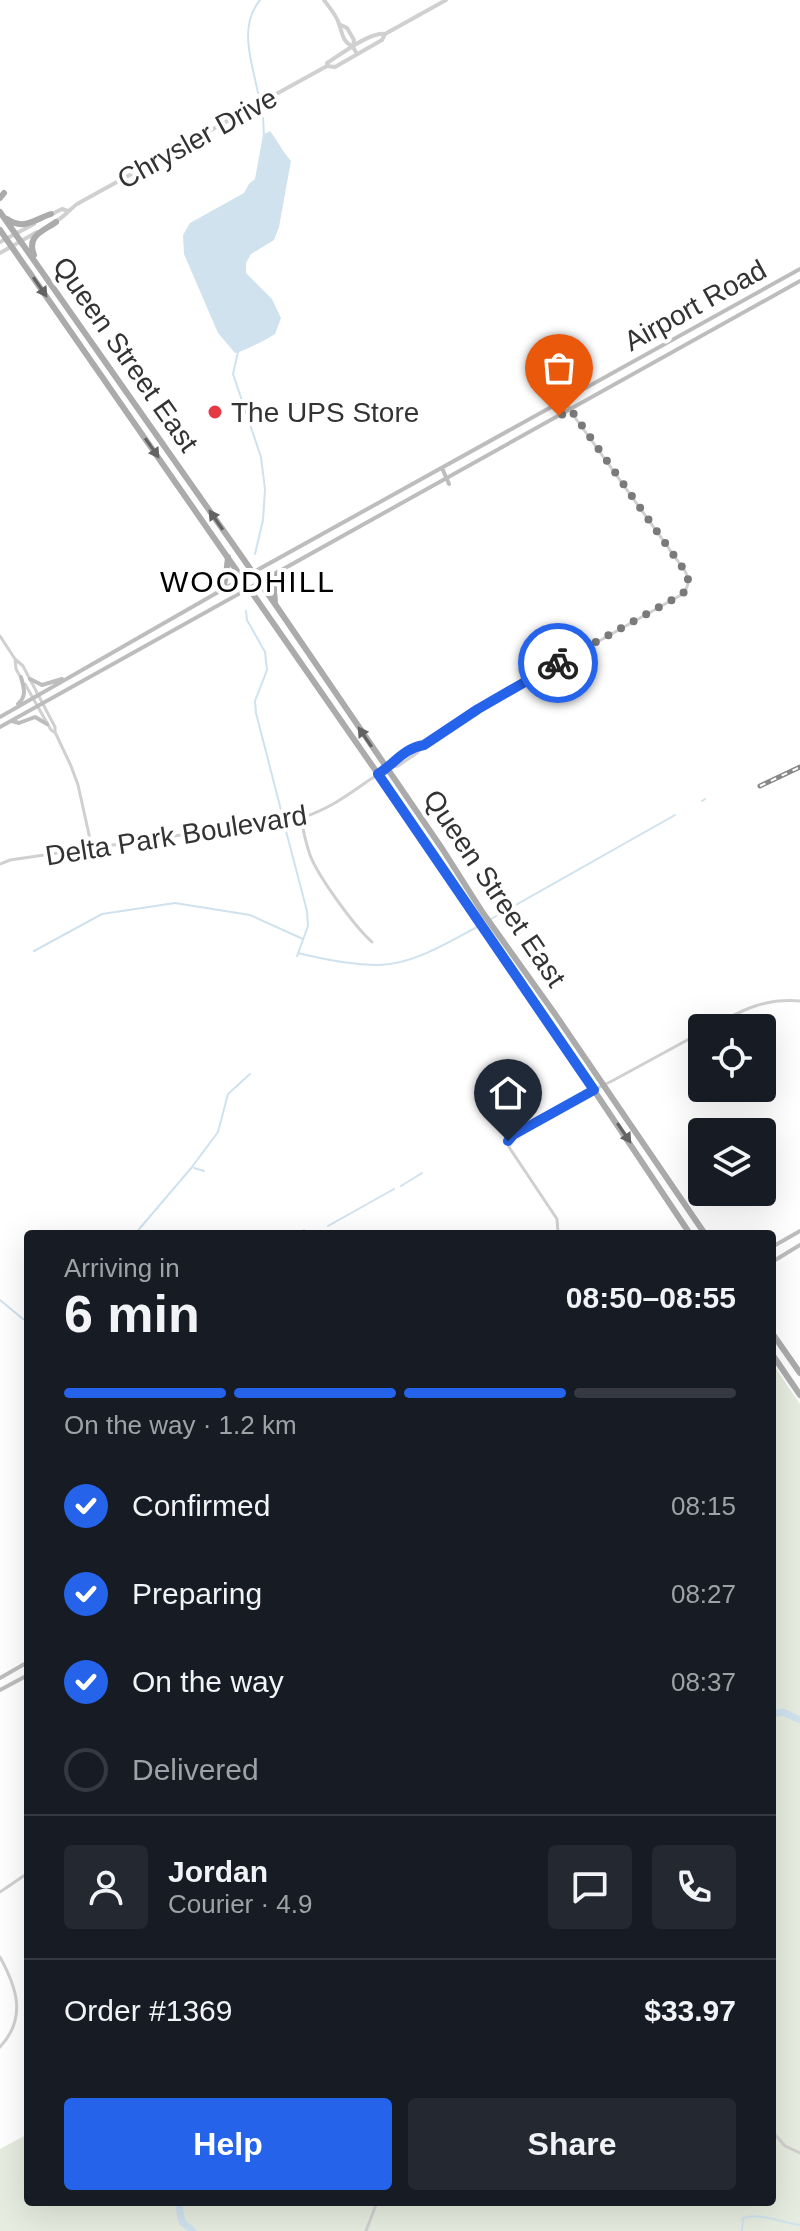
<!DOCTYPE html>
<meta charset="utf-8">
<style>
body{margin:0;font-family:Helvetica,sans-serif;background:#242831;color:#f1f3f6;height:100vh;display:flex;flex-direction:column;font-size:30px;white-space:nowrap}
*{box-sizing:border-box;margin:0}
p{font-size:26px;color:#9ea1a6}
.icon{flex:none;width:44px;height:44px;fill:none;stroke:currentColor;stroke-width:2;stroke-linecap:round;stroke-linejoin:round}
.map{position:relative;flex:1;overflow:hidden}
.side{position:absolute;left:24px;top:1230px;width:752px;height:976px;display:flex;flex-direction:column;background:#171b24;border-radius:8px;box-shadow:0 8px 32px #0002}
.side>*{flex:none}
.fabs{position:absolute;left:688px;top:1014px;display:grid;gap:16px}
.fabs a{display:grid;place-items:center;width:88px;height:88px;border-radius:8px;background:#171b24;box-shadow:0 8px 32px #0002;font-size:40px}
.pin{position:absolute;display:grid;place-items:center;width:68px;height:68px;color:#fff;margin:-82px -34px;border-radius:50% 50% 50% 0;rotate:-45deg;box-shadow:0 0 8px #0007}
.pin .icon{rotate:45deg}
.courier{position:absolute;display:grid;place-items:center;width:80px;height:80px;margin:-40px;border:6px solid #2563eb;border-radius:50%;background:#fff;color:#222;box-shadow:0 2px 10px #0007}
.overview em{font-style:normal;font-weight:800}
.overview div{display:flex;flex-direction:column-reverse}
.overview{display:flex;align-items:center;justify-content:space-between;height:136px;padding:0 40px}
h1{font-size:52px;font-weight:800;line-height:60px}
.bar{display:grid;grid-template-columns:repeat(4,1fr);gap:12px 8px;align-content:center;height:96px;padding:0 40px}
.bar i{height:10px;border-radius:6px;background:#363941}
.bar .current{background:#2563eb}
.bar p{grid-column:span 4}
.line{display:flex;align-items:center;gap:20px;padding:0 40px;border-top:2px solid #363941}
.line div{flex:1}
.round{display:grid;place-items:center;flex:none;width:84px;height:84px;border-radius:8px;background:#242831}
ol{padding:0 40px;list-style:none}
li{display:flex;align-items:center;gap:24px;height:88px}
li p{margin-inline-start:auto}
li .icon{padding:8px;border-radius:50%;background:#2563eb;color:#fff;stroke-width:4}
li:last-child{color:#9ea1a6}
li i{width:44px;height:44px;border:4px solid #363941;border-radius:50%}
.primary-button{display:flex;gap:16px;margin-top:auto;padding:16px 40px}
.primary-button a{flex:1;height:92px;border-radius:8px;background:#2563eb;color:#fff;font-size:32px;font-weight:800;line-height:92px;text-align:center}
.primary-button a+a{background:#242831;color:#f1f3f6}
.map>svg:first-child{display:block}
</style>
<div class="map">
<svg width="800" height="2231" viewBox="0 0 800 2231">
<rect width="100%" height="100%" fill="#fff"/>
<path fill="#e6ecdf" d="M772 1363 800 1404V2231H0V2149L28 2134V2202H772Z"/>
<path fill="#cfe2ee" d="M270 131C278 141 282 151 291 161L279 227 274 240 251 254 246 263V273L272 299 281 318 275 334C268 339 242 352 235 353L218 333 184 254 183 235 190 223 244 193 249 184 255 179 263 135Z"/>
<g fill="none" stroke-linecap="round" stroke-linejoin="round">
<path stroke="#cfe2ee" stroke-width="2" d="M258 93C252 62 238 27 260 0
M263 117 264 136
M238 352 233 374 261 457 265 489 263 520 255 554
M246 611 247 620 265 652 267 670 255 701 256 713 281 810
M702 801 705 799
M286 831 307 911 308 926 297 956
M491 919 675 815
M34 951 102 914 175 903 250 915 303 939
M298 953C322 959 355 965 379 965 414 964 449 942 479 926
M194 1168 204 1171
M401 1186 422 1173
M328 1226 394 1189
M135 1234 192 1167 218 1132 228 1094 250 1074
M297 1234 304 1230
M0 1300 23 1319 28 1320
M742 2231 743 2218C760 2212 781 2223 800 2225"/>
<path stroke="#cfe2ee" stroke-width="7" d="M772 1714 783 1712 800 1720
M178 2202 182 2222 193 2231"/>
<path stroke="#d0d0d0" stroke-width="3" d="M0 636 15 659 23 666 55 727V732L71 766 78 785 92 848
M15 659 16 669 21 678
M25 684 51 730 54 732
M387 768 398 766 417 753 424 745 478 709 681 595C689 588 690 580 685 571L574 416 566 401
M301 818C303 830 306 843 310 855 318 876 354 926 372 942
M0 864 10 860 304 817C328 809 345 797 365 783 372 778 380 774 386 769 398 759 406 748 422 745
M709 1028C741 1011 762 998 800 1001
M558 1234 557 1219 509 1147V1139L579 1097 612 1081 702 1032
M0 1892 28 1873
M0 1957C17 1988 27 2018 0 2047
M772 2131 785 2146 800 2153
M366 2231 377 2202"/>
<path stroke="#d0d0d0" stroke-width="4" d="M324 0C329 7 337 16 339 24 343 35 342 41 353 47
M339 24 347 28 354 40 353 47 357 54
M327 66 335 67 382 40 385 34
M52 214 62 209 68 211
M55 222C64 217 69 210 77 204L327 66V63C340 55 371 31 385 34L446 0
M0 242 34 224
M0 253 37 232"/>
<path stroke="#bdbdbd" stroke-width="4" d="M442 468 449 484
M30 679 42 685 62 679
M18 704C27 696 24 688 21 677
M0 717 234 583 800 269
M12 721 19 723 35 717 47 724
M0 727 800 281
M772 1247 800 1231
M772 1262 800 1245
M0 1678 28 1662
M0 1690 28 1675"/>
<path stroke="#ababab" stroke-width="6" d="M0 198 4 193
M0 212 275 604 443 850 483 913 555 1014 705 1234
M7 219C24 231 35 219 51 214
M0 230 385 784 545 1017 690 1234
M34 255C26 235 44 231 56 222
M223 590 226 575 228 557
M275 604 274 587 278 573
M772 1333 800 1373
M772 1354 800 1395"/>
<defs>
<path id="rail" d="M760 786 800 767"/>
</defs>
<use href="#rail" stroke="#888" stroke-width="5"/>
<use href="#rail" stroke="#fff" stroke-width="2" stroke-dasharray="6" stroke-linecap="butt"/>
</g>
<defs><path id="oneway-solid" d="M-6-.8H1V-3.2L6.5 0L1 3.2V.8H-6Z" transform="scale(2)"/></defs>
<g fill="#636363">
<use href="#oneway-solid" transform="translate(40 287) rotate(55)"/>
<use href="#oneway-solid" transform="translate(152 448) rotate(55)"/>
<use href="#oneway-solid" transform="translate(216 520) rotate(-125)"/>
<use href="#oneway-solid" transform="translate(365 737) rotate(-124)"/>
<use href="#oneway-solid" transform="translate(624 1133) rotate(56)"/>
</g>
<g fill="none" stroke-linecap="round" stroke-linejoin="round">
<path stroke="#7a7a7a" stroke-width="8" stroke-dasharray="0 14.4" d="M558 663 681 595C689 588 690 580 685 571L571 410 559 416"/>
<path stroke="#2563eb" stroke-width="10" d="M508 1141 513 1135 594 1090 378 774C394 764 404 748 424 745L478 709 558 663"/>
</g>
<circle fill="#e63946" stroke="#fff" stroke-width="3" cx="215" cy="412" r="8"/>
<g text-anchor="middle" stroke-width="8" stroke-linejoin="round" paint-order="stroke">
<g font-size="28" fill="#333" stroke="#fff">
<text transform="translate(197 138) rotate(-29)" y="10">Chrysler Drive</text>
<text transform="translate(695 305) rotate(-29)" y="10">Airport Road</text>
<text transform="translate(126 354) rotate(55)" y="10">Queen Street East</text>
<text transform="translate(176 835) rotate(-9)" y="10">Delta Park Boulevard</text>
<text transform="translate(495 888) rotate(56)" y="10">Queen Street East</text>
</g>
<g font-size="28" fill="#333" stroke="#fff" text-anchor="start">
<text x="231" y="422">The UPS Store</text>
</g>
<g font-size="30" letter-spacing="2" fill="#000" stroke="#fff">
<text x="248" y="592">WOODHILL</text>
</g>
</g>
</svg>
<div class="fabs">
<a><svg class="icon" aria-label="locate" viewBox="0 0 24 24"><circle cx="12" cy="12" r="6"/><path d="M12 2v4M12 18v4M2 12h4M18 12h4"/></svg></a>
<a><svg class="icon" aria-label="layers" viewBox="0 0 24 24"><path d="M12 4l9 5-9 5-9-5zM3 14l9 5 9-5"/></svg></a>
</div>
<div class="pin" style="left:559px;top:416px;background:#ea580c"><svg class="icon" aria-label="bag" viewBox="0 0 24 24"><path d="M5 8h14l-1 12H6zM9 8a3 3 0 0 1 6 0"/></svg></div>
<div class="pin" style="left:508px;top:1141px;background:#1f2937"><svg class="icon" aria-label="home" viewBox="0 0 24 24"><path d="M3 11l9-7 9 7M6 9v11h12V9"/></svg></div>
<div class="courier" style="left:558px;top:663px"><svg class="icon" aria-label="bike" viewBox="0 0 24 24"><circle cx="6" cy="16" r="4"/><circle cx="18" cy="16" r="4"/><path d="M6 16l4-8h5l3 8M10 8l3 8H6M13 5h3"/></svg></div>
<section class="side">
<div class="overview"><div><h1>6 min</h1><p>Arriving in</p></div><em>08:50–08:55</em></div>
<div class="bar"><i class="current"></i><i class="current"></i><i class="current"></i><i></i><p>On the way · 1.2 km</p></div>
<ol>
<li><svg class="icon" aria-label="check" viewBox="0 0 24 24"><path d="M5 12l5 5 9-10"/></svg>Confirmed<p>08:15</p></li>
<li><svg class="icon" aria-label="check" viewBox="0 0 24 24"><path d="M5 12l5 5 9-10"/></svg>Preparing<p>08:27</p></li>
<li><svg class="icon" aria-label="check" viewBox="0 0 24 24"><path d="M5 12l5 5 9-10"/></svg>On the way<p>08:37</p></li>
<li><i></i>Delivered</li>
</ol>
<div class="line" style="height:144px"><a class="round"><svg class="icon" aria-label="person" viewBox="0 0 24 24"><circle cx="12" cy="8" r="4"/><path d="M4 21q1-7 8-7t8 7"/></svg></a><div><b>Jordan</b><p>Courier · 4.9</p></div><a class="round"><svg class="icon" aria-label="chat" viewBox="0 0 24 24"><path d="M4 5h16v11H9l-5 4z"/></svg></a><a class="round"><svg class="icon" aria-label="phone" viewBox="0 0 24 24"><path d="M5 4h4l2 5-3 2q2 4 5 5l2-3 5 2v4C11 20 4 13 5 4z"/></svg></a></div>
<div class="line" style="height:104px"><div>Order #1369</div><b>$33.97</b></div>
<div class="primary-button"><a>Help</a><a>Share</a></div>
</section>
</div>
